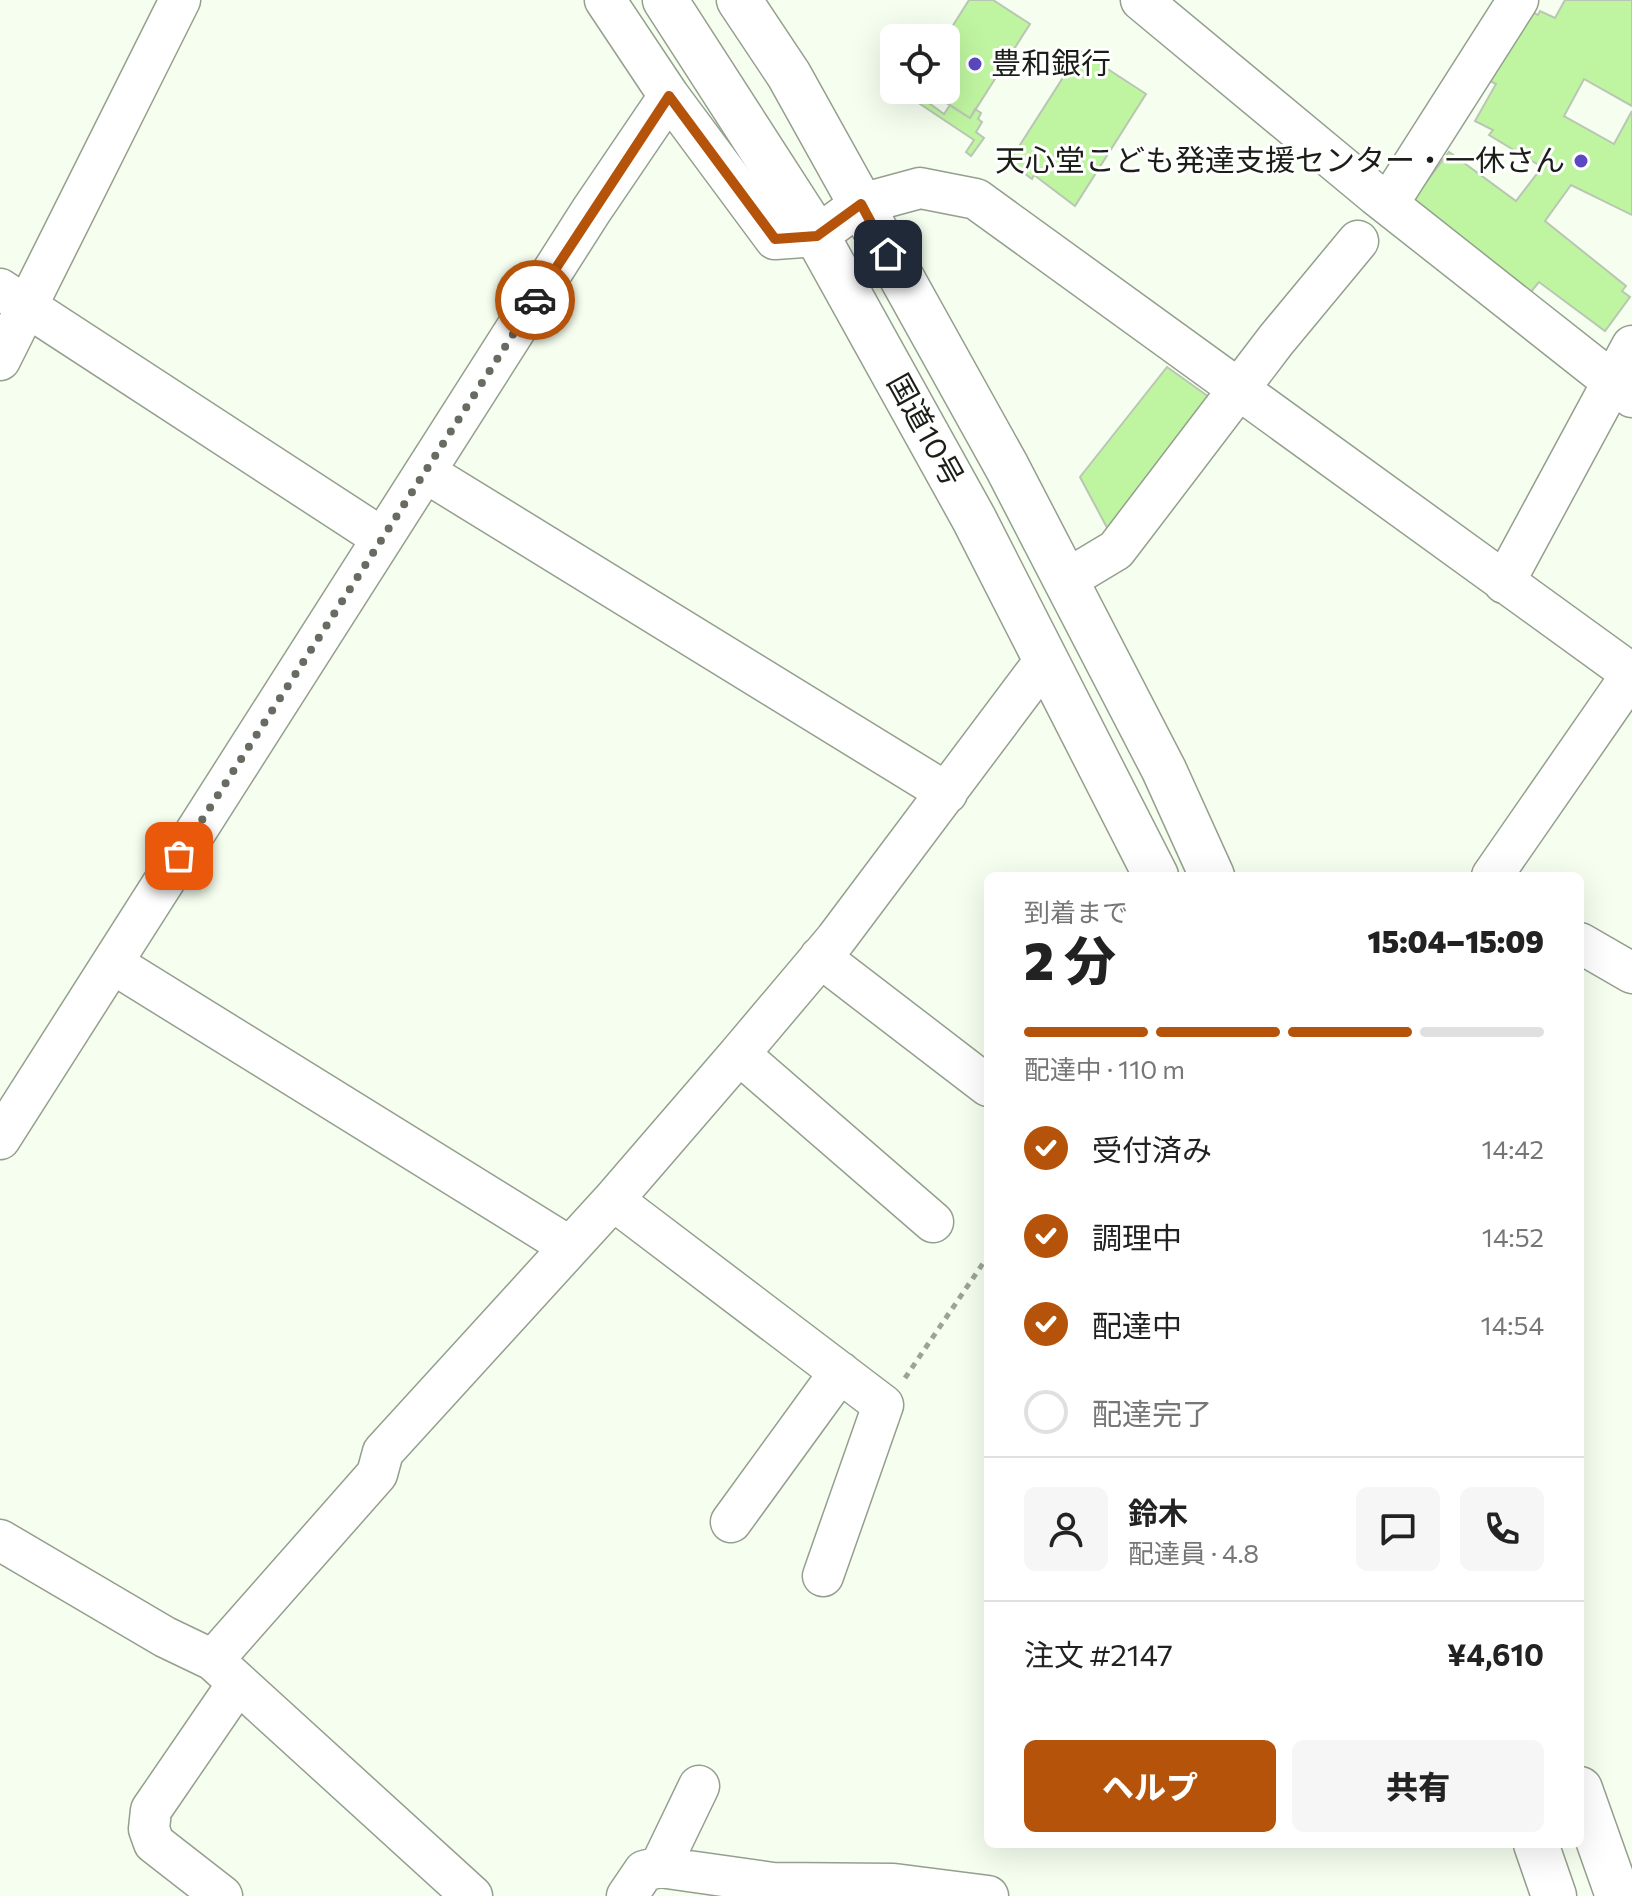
<!DOCTYPE html>
<html lang="ja">
<meta charset="utf-8">
<style>
body{margin:0;font-family:Commissioner,"Noto Sans JP",sans-serif;background:#f6f6f6;color:#222;height:100vh;display:flex;flex-direction:column;font-size:30px;white-space:nowrap}
*{box-sizing:border-box;margin:0}
p{font-size:26px;color:#767676}
.icon{flex:none;width:44px;height:44px;fill:none;stroke:currentColor;stroke-width:2;stroke-linecap:round;stroke-linejoin:round}
.map{position:relative;flex:1;overflow:hidden}
.panel{position:absolute;left:984px;top:872px;width:600px;height:976px;display:flex;flex-direction:column;background:#fff;border-radius:12px;box-shadow:0 8px 32px #0002}
.panel>*{flex:none}
.fabs{position:absolute;left:880px;top:24px;display:grid;gap:16px}
.fabs a{display:grid;place-items:center;width:80px;height:80px;border-radius:12px;background:#fff;box-shadow:0 8px 32px #0002;font-size:40px}
.pin{position:absolute;display:grid;place-items:center;width:68px;height:68px;color:#fff;margin:-34px;border-radius:16px;box-shadow:0 4px 12px #0006}
.courier{position:absolute;display:grid;place-items:center;width:80px;height:80px;margin:-40px;border:6px solid #b45309;border-radius:50%;background:#fff;color:#222;box-shadow:0 2px 10px #0007}
.overview em{font-style:normal;font-weight:800}
.overview div{display:flex;flex-direction:column-reverse}
.overview{display:flex;align-items:center;justify-content:space-between;height:136px;padding:0 40px}
h1{font-size:52px;font-weight:800;line-height:60px}
.bar{display:grid;grid-template-columns:repeat(4,1fr);gap:12px 8px;align-content:center;height:96px;padding:0 40px}
.bar i{height:10px;border-radius:6px;background:#e0e0e0}
.bar .selected{background:#b45309}
.bar p{grid-column:span 4}
.line{display:flex;align-items:center;gap:20px;padding:0 40px;border-top:2px solid #e0e0e0}
.line div{flex:1}
.round{display:grid;place-items:center;flex:none;width:84px;height:84px;border-radius:12px;background:#f6f6f6}
ol{padding:0 40px;list-style:none}
li{display:flex;align-items:center;gap:24px;height:88px}
li p{margin-inline-start:auto}
li .icon{padding:8px;border-radius:50%;background:#b45309;color:#fff;stroke-width:4}
li:last-child{color:#767676}
li i{width:44px;height:44px;border:4px solid #e0e0e0;border-radius:50%}
.cta{display:flex;gap:16px;margin-top:auto;padding:16px 40px}
.cta a{flex:1;height:92px;border-radius:12px;background:#b45309;color:#fff;font-size:32px;font-weight:800;line-height:92px;text-align:center}
.cta a+a{background:#f6f6f6;color:#222}
.map>svg:first-child{display:block}
</style>
<div class="map">
<svg width="1632" height="1896" viewBox="0 0 1632 1896">
<rect width="100%" height="100%" fill="#f5feef"/>
<path fill="#bff5a0" stroke="#bac6b4" stroke-width="2" d="M969 0H993L1030 24 970 118 926 90H946L945 38Z
M1565 0H1632V106L1584 79 1564 116 1614 144 1632 111V215L1571 185 1545 221 1626 286 1622 291 1630 297 1605 331 1539 282 1530 293 1412 201 1449 152 1516 201 1542 167 1489 135 1493 130 1475 121 1496 84 1490 81 1530 11 1538 15 1540 11 1555 18Z
M1080 51 1146 94 1075 206 1034 175 1032 179 1009 162Z
M911 90 944 114 950 105 970 118 975 109 981 113 978 119 982 122 976 132 984 138 971 156 966 152 974 140 908 96Z
M1167 367 1216 402 1112 537 1080 477Z"/>
<g fill="none" stroke-linecap="round" stroke-linejoin="round">
<defs>
<path id="minor" d="M605 0 669 96 775 239 817 236 861 204 920 188 976 199 1632 674
M1141 0 1376 195 1632 397
M1388 204 1518 0
M0 289 382 538
M0 360 180 0
M425 472 947 793
M1066 580 1116 550 1276 340 1358 241
M1504 583 1632 346
M1492 876 1632 674
M1580 943 1632 973
M820 957 988 1086
M112 963 570 1247
M739 1054 836 939 1046 659
M0 1139 591 211 669 96
M613 1200 883 1405 823 1576
M731 1522 840 1372
M0 1540 165 1637 213 1660 472 1896
M213 1660 377 1474 383 1452 613 1200 739 1054 933 1222
M660 1867 773 1883 894 1884 988 1896
M222 1896 154 1843 149 1829 151 1810 238 1683
M627 1896 644 1871 660 1867 699 1786"/>
<path id="highway" d="M665 0 817 236 974 519 1156 876
M739 0 789 75 1007 467 1164 770 1212 876
M1580 1789 1618 1896
M1536 1844 1554 1896"/>
</defs>
<use href="#minor" stroke="#949f8e" stroke-width="43"/>
<use href="#highway" stroke="#949f8e" stroke-width="47"/>
<path stroke="#9ca397" stroke-width="5" stroke-dasharray="6 6" stroke-linecap="butt" d="M905 1378 988 1256"/>
<use href="#minor" stroke="#fff" stroke-width="40"/>
<use href="#highway" stroke="#fff" stroke-width="44"/>
</g>
<g fill="none" stroke-linecap="round" stroke-linejoin="round">
<path stroke="#676c63" stroke-width="8" stroke-dasharray="0 14.4" d="M179 856 535 300"/>
<path stroke="#b45309" stroke-width="10" d="M535 300 669 96 775 239 817 236 861 204 888 254"/>
</g>
<g fill="#5b49c1" stroke="#fff" stroke-width="3">
<circle cx="975" cy="64" r="8"/>
<circle cx="1581" cy="161" r="8"/>
</g>
<g text-anchor="middle" stroke-width="6" stroke-linejoin="round" paint-order="stroke">
<g font-size="30" fill="#1a1e17" stroke="#fff" text-anchor="start">
<text x="991" y="74">豊和銀行</text>
<text x="1565" y="171" text-anchor="end">天心堂こども発達支援センター・一休さん</text>
</g>
<g font-size="30" fill="#1a1e17" stroke="#fff">
<text transform="translate(925 430) rotate(61)" y="10">国道10号</text>
</g>
</g>
</svg>
<div class="fabs">
<a><svg class="icon" aria-label="locate" viewBox="0 0 24 24"><circle cx="12" cy="12" r="6"/><path d="M12 2v4M12 18v4M2 12h4M18 12h4"/></svg></a>
</div>
<div class="pin" style="left:179px;top:856px;background:#ea580c"><svg class="icon" aria-label="bag" viewBox="0 0 24 24"><path d="M5 8h14l-1 12H6zM9 8a3 3 0 0 1 6 0"/></svg></div>
<div class="pin" style="left:888px;top:254px;background:#1f2937"><svg class="icon" aria-label="home" viewBox="0 0 24 24"><path d="M3 11l9-7 9 7M6 9v11h12V9"/></svg></div>
<div class="courier" style="left:535px;top:300px"><svg class="icon" aria-label="car" viewBox="0 0 24 24"><path d="M5 17H2v-5l4-1 3-4h7l3 4 3 1v5h-3M9 17h6M6 11h13"/><circle cx="7" cy="17" r="2"/><circle cx="17" cy="17" r="2"/></svg></div>
<section class="panel">
<div class="overview"><div><h1>2 分</h1><p>到着まで</p></div><em>15:04–15:09</em></div>
<div class="bar"><i class="selected"></i><i class="selected"></i><i class="selected"></i><i></i><p>配達中 · 110 m</p></div>
<ol>
<li><svg class="icon" aria-label="check" viewBox="0 0 24 24"><path d="M5 12l5 5 9-10"/></svg>受付済み<p>14:42</p></li>
<li><svg class="icon" aria-label="check" viewBox="0 0 24 24"><path d="M5 12l5 5 9-10"/></svg>調理中<p>14:52</p></li>
<li><svg class="icon" aria-label="check" viewBox="0 0 24 24"><path d="M5 12l5 5 9-10"/></svg>配達中<p>14:54</p></li>
<li><i></i>配達完了</li>
</ol>
<div class="line" style="height:144px"><a class="round"><svg class="icon" aria-label="person" viewBox="0 0 24 24"><circle cx="12" cy="8" r="4"/><path d="M4 21q1-7 8-7t8 7"/></svg></a><div><b>鈴木</b><p>配達員 · 4.8</p></div><a class="round"><svg class="icon" aria-label="chat" viewBox="0 0 24 24"><path d="M4 5h16v11H9l-5 4z"/></svg></a><a class="round"><svg class="icon" aria-label="phone" viewBox="0 0 24 24"><path d="M5 4h4l2 5-3 2q2 4 5 5l2-3 5 2v4C11 20 4 13 5 4z"/></svg></a></div>
<div class="line" style="height:104px"><div>注文 #2147</div><b>¥4,610</b></div>
<div class="cta"><a>ヘルプ</a><a>共有</a></div>
</section>
</div>
